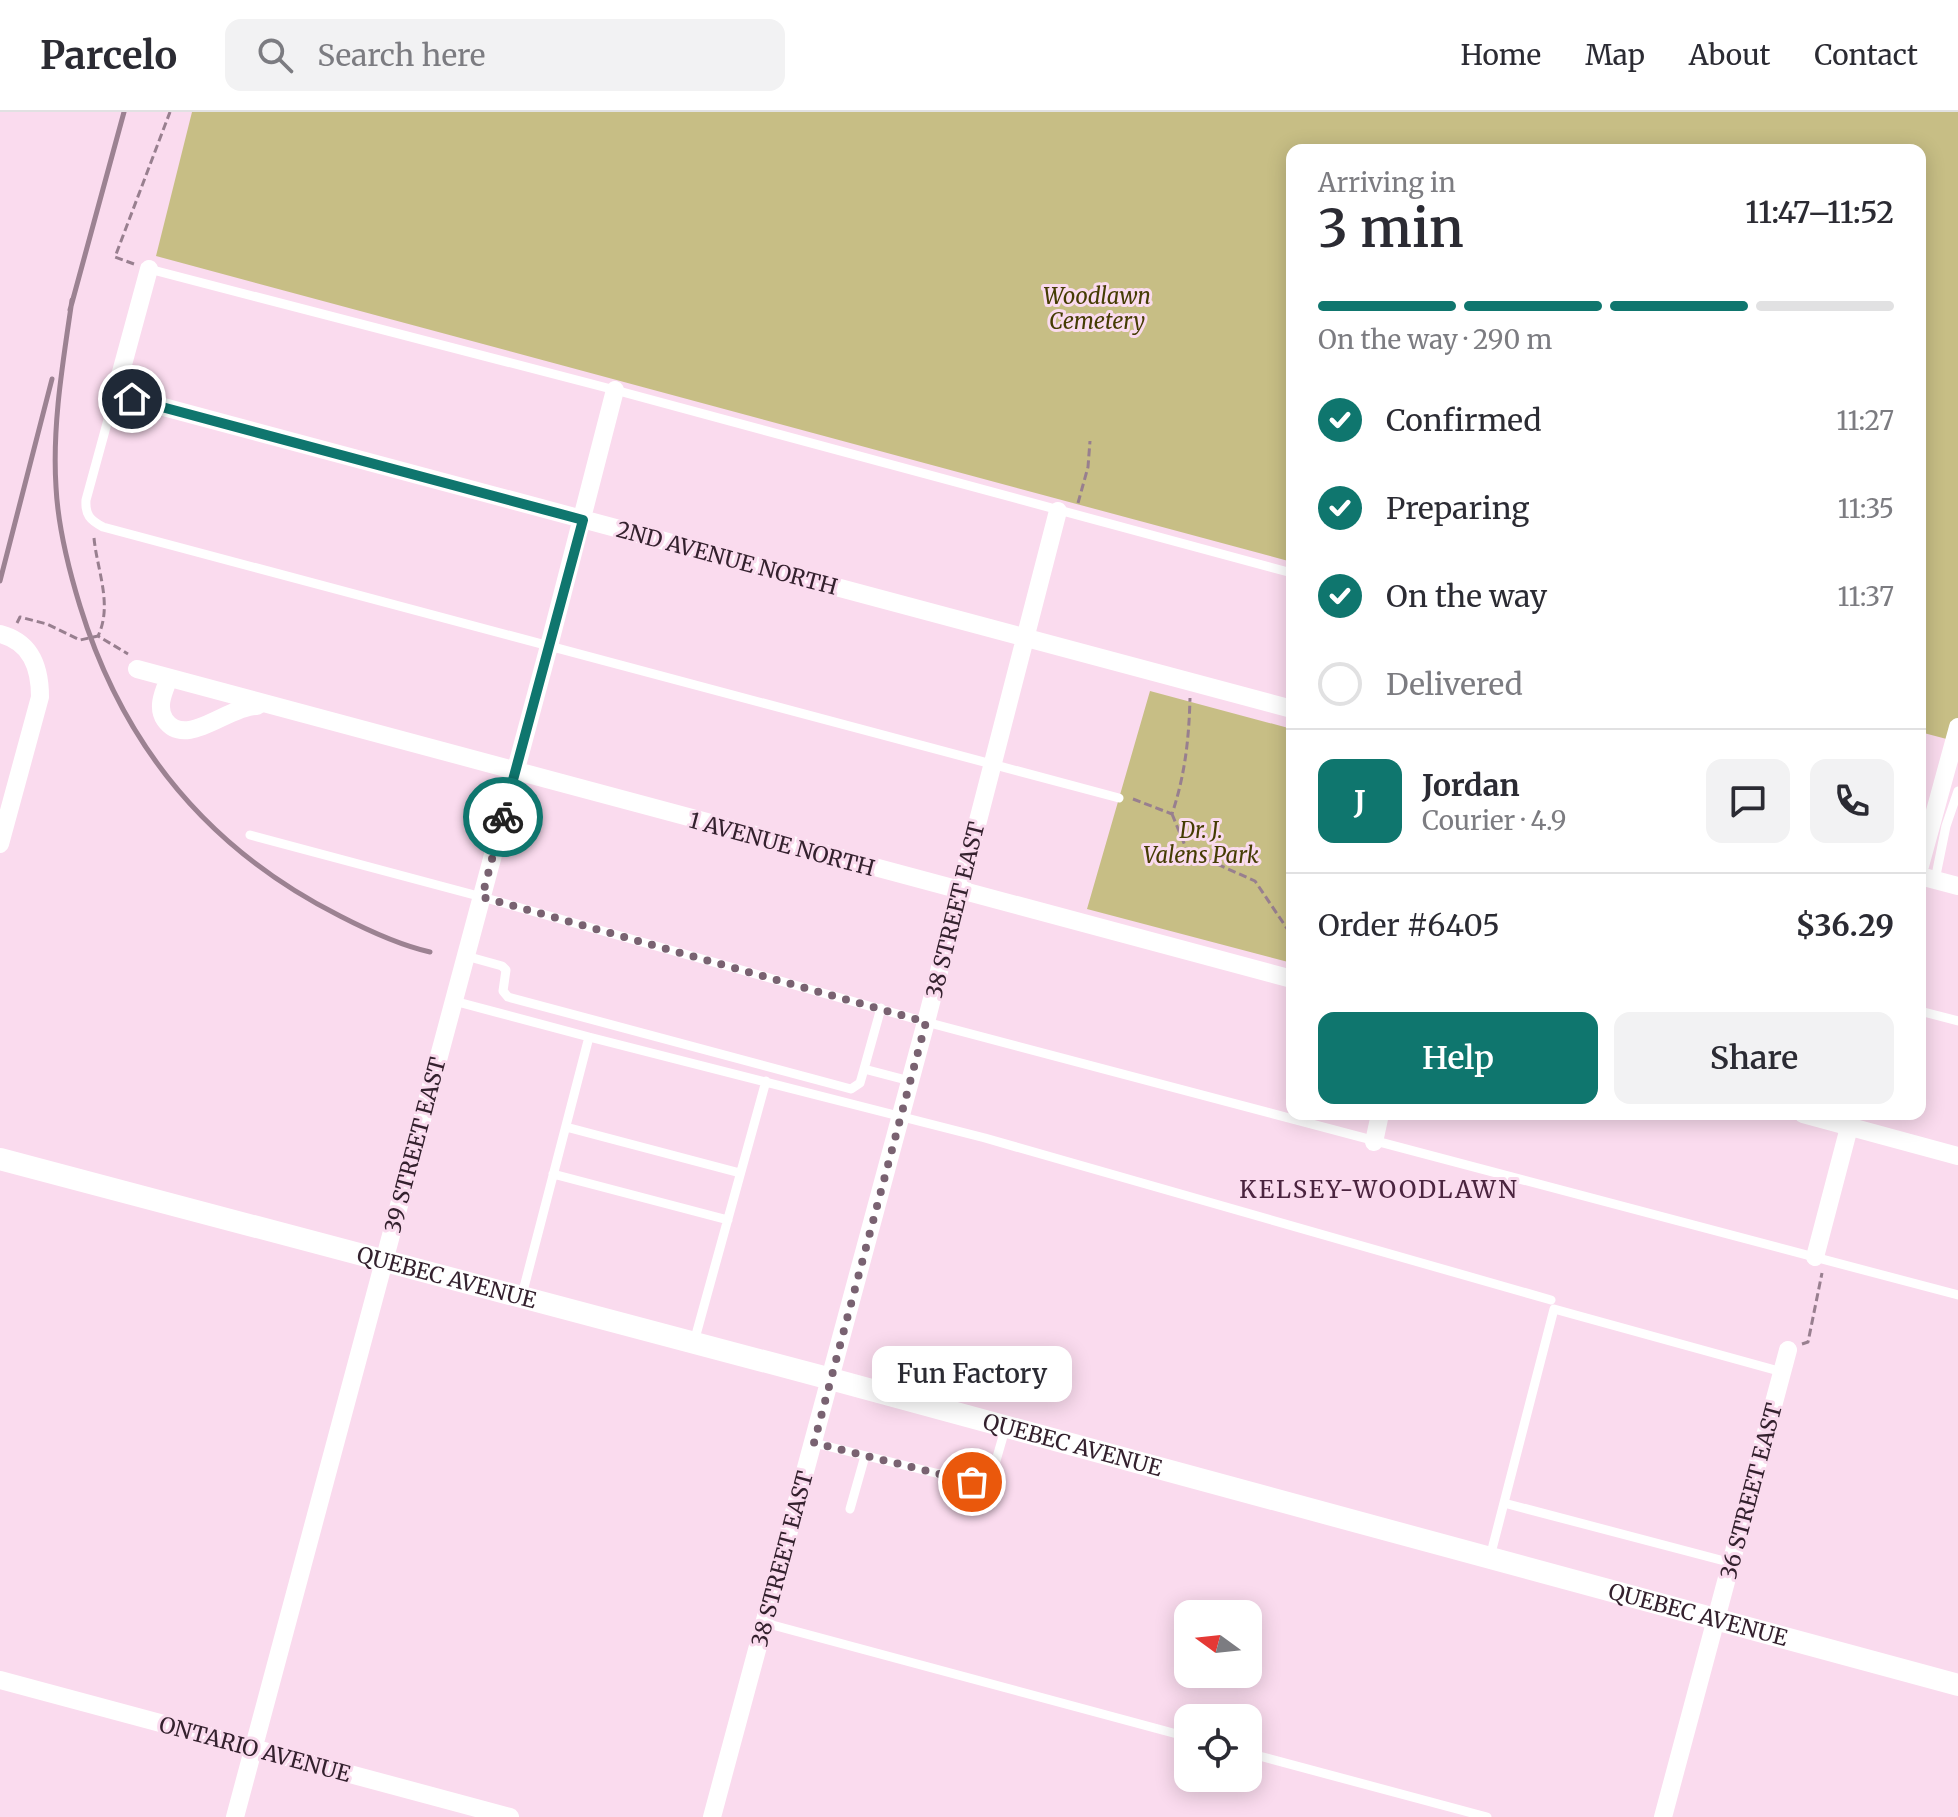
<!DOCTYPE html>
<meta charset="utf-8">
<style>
body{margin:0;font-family:Merriweather,serif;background:#f2f2f3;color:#2b2b33;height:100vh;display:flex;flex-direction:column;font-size:30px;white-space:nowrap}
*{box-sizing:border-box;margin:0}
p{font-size:26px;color:#7c7c81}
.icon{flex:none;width:44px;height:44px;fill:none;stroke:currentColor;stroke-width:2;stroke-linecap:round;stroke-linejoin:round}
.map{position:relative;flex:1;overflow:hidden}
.drawer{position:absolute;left:1286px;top:32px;width:640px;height:976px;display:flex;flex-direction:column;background:#fff;border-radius:16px;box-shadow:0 4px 20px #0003}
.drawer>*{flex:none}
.needle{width:52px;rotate:285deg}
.tools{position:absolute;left:1174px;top:1488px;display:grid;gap:16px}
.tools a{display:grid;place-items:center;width:88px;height:88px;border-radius:16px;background:#fff;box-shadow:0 4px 20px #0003;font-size:40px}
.pin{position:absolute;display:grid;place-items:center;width:68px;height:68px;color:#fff;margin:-34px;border:4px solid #fff;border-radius:50%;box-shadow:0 2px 8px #0007}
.courier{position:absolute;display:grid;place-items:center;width:80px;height:80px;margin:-40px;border:6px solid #0f766e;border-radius:50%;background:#fff;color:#222;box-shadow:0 2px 10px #0007}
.bubble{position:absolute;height:56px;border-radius:16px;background:#fff;box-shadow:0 4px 20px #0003;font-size:26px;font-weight:600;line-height:56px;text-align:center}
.overview em{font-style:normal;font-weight:600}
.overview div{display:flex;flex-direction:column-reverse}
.overview{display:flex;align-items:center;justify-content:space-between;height:136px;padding:0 32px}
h1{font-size:52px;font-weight:600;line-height:60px}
.bar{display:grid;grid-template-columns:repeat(4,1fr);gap:12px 8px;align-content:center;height:96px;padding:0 32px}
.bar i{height:10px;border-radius:6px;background:#e1e1e2}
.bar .current{background:#0f766e}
.bar p{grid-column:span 4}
.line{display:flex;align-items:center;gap:20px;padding:0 32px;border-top:2px solid #e1e1e2}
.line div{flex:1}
.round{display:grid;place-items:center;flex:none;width:84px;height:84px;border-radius:16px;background:#f2f2f3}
ol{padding:0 32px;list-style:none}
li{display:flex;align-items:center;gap:24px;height:88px}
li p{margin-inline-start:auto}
li .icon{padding:8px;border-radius:50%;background:#0f766e;color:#fff;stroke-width:4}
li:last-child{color:#7c7c81}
li i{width:44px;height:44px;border:4px solid #e1e1e2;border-radius:50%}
.button{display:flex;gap:16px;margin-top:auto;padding:16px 32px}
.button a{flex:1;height:92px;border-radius:16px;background:#0f766e;color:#fff;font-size:32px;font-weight:600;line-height:92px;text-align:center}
.button a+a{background:#f2f2f3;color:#2b2b33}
header{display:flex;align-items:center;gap:48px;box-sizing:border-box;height:112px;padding:0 40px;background:#fff;border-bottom:2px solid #e1e1e2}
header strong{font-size:38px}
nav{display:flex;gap:44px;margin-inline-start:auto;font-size:28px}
.search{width:560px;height:72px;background:#f2f2f3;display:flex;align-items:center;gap:20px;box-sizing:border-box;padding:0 28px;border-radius:16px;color:#7c7c81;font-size:30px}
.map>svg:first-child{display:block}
</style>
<header>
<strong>Parcelo</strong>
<div class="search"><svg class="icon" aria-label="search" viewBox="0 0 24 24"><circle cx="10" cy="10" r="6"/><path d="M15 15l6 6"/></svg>Search here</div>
<nav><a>Home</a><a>Map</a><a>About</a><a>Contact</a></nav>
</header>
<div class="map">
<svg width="1958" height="1705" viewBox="0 0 1958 1705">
<rect width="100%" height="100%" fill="#fadbee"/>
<path fill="#c7be85" d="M192 0H1958V630L1920 620V38H1292V450L156 144Z
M1150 579 1292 617V851L1087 797Z"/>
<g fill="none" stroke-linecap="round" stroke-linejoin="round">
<path stroke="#987f8f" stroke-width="3" stroke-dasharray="8 4" stroke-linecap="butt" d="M134 152 115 145 170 0
M1078 391 1088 355 1090 329
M94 426C97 458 113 493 98 524
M17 511 20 505 47 512 80 528 98 524 128 542
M1133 687 1172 702C1185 663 1189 627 1190 586
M1172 702 1186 736 1199 744 1255 769 1288 818 1292 830
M1802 1232 1808 1230 1822 1161"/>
<path stroke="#fff" stroke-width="9" d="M149 157 615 278 1292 461
M115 282 86 388C85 403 90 408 103 415L1119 686
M250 723 482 785 926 910 1958 1183
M1935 768 1946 714 1958 679
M466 844 502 854 506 858 503 879 508 885 851 977 860 971 864 957
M454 889 589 925
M881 896 864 957 910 969
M1920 899 1958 909
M566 1015 740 1061
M553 1062 728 1108
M522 1183 589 925 985 1026 1551 1188
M694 1230 766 969
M814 1331 972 1370 995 1352 1006 1314
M1504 1391 1732 1451
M850 1397 865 1344
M1490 1445 1554 1197 1782 1260
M765 1511 1188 1625
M1248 1641 1487 1705"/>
<path stroke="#fff" stroke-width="18" d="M149 157 115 282 1292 597
M0 522C31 530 40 555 40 585L0 732
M137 557 1292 867
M169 566C164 579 156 595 165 608 186 638 229 593 257 594
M1920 754 1958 615
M1920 764 1958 774
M1803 1002 1958 1044
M1374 1030 1380 1002
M1815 1145 1852 1004
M0 1568 510 1705
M235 1705 549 534 615 278
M712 1705 926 910 1058 399
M1663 1705 1788 1238"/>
<path stroke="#fff" stroke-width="22" id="s1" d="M0 1047 831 1267 1958 1573"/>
<path stroke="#9c8292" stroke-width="5" d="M72 188C63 250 52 313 56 375 58 415 68 455 80 494 123 634 209 738 340 804 369 819 399 833 430 840
M70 198 124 0
M0 469 52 267"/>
</g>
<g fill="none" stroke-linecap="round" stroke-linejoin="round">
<path stroke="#796271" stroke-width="8" stroke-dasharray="0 14.4" d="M503 705 482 785 926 910 814 1331 972 1370"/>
<path stroke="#0f766e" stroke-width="10" d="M132 287 583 408 503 705"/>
</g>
<g text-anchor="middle" stroke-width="6" stroke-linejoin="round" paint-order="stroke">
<g font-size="22" font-style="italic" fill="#453c03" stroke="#fadbee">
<text x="1097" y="192">Woodlawn<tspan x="1097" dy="25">Cemetery</tspan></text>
<text x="1201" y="726">Dr. J.<tspan x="1201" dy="25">Valens Park</tspan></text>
</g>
<g font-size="22" fill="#34212e" stroke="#fadbee">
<text transform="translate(727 446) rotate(15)" y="8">2ND AVENUE NORTH</text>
<text transform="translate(782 732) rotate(15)" y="8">1 AVENUE NORTH</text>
<text transform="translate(955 798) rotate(-76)" y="8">38 STREET EAST</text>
<text transform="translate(415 1033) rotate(-75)" y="8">39 STREET EAST</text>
<text dy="8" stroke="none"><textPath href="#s1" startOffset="462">QUEBEC AVENUE</textPath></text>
<text dy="8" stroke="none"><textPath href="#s1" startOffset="1110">QUEBEC AVENUE</textPath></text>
<text transform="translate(1751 1379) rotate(-75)" y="8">36 STREET EAST</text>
<text transform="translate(782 1447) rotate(-75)" y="8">38 STREET EAST</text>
<text dy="8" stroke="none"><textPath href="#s1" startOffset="1758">QUEBEC AVENUE</textPath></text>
<text transform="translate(255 1637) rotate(15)" y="8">ONTARIO AVENUE</text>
</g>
<g font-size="24" letter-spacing="2" fill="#4b243f" stroke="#fadbee">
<text x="1379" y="1086">KELSEY-WOODLAWN</text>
</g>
</g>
</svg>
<div class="tools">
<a><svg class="needle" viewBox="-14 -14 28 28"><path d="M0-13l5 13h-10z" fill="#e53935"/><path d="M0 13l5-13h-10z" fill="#7c7c81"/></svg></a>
<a><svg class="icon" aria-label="locate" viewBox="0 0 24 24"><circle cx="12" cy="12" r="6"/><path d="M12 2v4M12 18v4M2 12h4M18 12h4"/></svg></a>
</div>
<div class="pin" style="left:972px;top:1370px;background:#ea580c"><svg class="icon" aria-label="bag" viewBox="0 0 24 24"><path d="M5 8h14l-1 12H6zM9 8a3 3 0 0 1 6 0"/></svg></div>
<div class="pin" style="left:132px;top:287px;background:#1f2937"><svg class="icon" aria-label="home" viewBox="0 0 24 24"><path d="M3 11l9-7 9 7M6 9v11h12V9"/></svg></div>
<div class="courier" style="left:503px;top:705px"><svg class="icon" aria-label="bike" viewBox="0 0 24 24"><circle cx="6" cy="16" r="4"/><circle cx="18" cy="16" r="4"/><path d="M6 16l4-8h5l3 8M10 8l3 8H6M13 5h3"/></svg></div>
<div class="bubble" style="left:872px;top:1234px;width:200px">Fun Factory</div>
<section class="drawer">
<div class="overview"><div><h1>3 min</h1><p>Arriving in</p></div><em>11:47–11:52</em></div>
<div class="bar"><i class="current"></i><i class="current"></i><i class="current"></i><i></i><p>On the way · 290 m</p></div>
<ol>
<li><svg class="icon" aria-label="check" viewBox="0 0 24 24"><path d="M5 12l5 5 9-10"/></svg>Confirmed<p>11:27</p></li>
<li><svg class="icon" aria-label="check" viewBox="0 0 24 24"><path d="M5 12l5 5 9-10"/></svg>Preparing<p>11:35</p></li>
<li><svg class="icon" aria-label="check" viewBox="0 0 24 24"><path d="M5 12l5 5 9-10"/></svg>On the way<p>11:37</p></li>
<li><i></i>Delivered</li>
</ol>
<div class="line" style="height:144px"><b class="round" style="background:#0f766e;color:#fff">J</b><div><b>Jordan</b><p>Courier · 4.9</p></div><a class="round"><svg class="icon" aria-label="chat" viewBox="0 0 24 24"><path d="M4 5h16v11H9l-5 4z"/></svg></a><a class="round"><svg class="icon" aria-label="phone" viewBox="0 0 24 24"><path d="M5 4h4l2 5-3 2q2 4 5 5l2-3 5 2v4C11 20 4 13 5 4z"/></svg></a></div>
<div class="line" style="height:104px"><div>Order #6405</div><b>$36.29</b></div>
<div class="button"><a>Help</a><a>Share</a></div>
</section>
</div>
